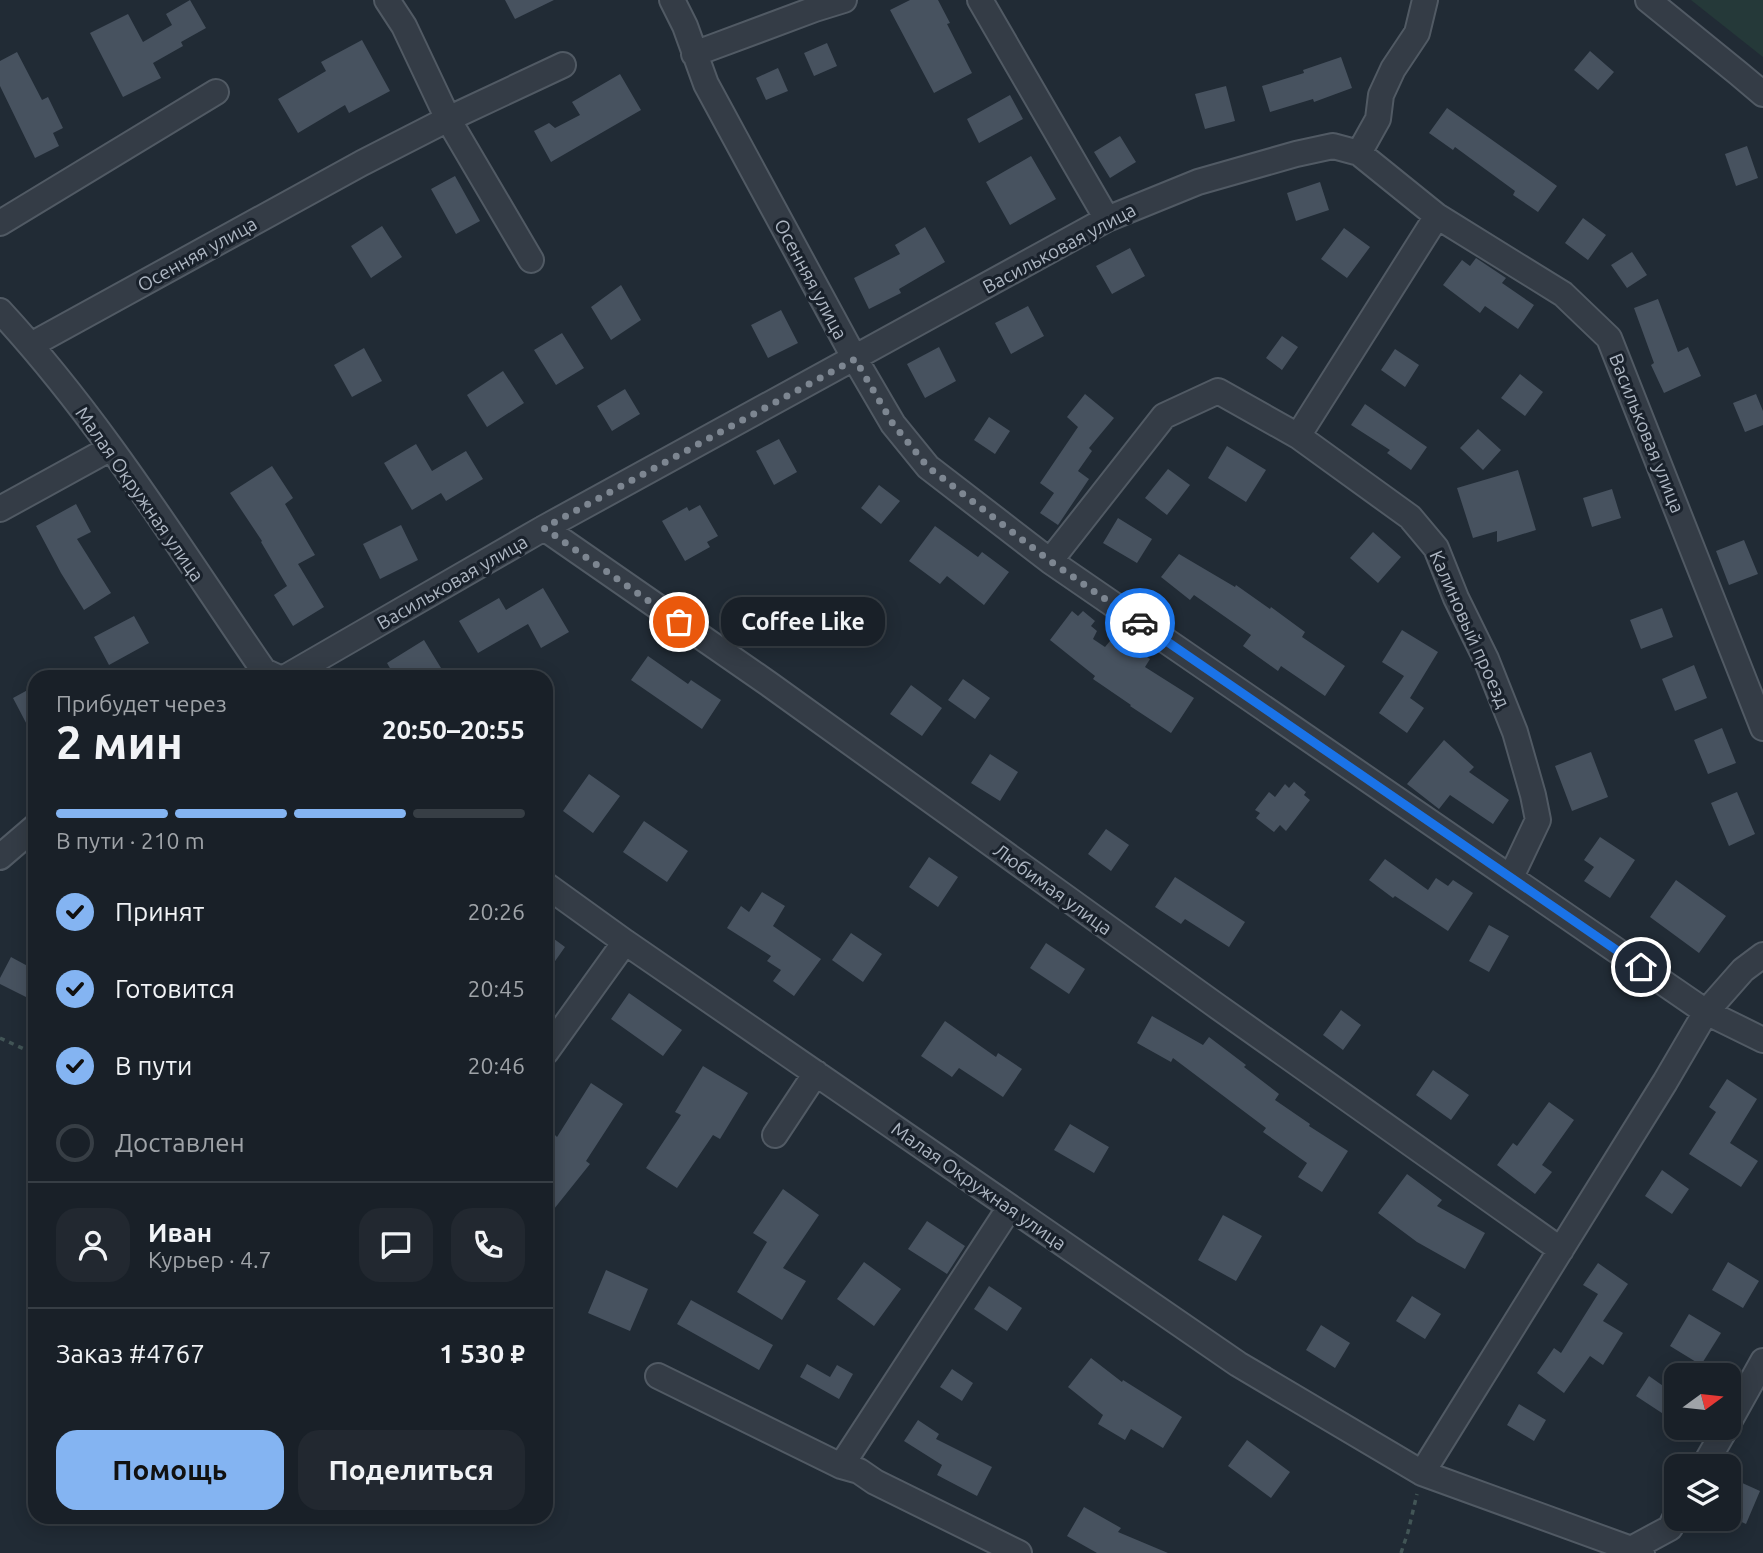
<!DOCTYPE html>
<html lang="ru">
<meta charset="utf-8">
<style>
body{margin:0;font-family:Ubuntu,sans-serif;background:#222830;color:#f1f3f6;height:100vh;display:flex;flex-direction:column;font-size:26px;white-space:nowrap}
*{box-sizing:border-box;margin:0}
p{font-size:23px;color:#9fa3a8}
.icon{flex:none;width:38px;height:38px;fill:none;stroke:currentColor;stroke-width:2;stroke-linecap:round;stroke-linejoin:round}
.map{position:relative;flex:1;overflow:hidden}
.details{position:absolute;left:28px;top:670px;width:525px;height:854px;display:flex;flex-direction:column;background:#192028;border-radius:21px;box-shadow:0 4px 18px #0003,0 0 0 2px #373e45}
.details>*{flex:none}
.needle{width:46px;rotate:75deg}
.tools{position:absolute;left:1664px;top:1363px;display:grid;gap:14px}
.tools a{display:grid;place-items:center;width:77px;height:77px;border-radius:14px;background:#192028;box-shadow:0 4px 18px #0003,0 0 0 2px #373e45;font-size:35px}
.pin{position:absolute;display:grid;place-items:center;width:60px;height:60px;color:#fff;margin:-30px;border:4px solid #fff;border-radius:50%;box-shadow:0 2px 7px #0007}
.courier{position:absolute;display:grid;place-items:center;width:70px;height:70px;margin:-35px;border:5px solid #1a73e8;border-radius:50%;background:#fff;color:#222;box-shadow:0 2px 9px #0007}
.bubble{position:absolute;height:49px;border-radius:21px;background:#192028;box-shadow:0 4px 18px #0003,0 0 0 2px #373e45;font-size:23px;font-weight:700;line-height:49px;text-align:center}
.overview em{font-style:normal;font-weight:700}
.overview div{display:flex;flex-direction:column-reverse}
.overview{display:flex;align-items:center;justify-content:space-between;height:119px;padding:0 28px}
h1{font-size:46px;font-weight:700;line-height:52px}
.bar{display:grid;grid-template-columns:repeat(4,1fr);gap:10px 7px;align-content:center;height:84px;padding:0 28px}
.bar i{height:9px;border-radius:5px;background:#373e45}
.bar .current{background:#84b4f2}
.bar p{grid-column:span 4}
.line{display:flex;align-items:center;gap:18px;padding:0 28px;border-top:2px solid #373e45}
.line div{flex:1}
.round{display:grid;place-items:center;flex:none;width:74px;height:74px;border-radius:21px;background:#222830}
ol{padding:0 28px;list-style:none}
li{display:flex;align-items:center;gap:21px;height:77px}
li p{margin-inline-start:auto}
li .icon{padding:7px;border-radius:50%;background:#84b4f2;color:#111;stroke-width:4}
li:last-child{color:#9fa3a8}
li i{width:38px;height:38px;border:4px solid #373e45;border-radius:50%}
.cta{display:flex;gap:14px;margin-top:auto;padding:14px 28px}
.cta a{flex:1;height:80px;border-radius:21px;background:#84b4f2;color:#111;font-size:28px;font-weight:700;line-height:80px;text-align:center}
.cta a+a{background:#222830;color:#f1f3f6}
.map>svg:first-child{display:block}
</style>
<div class="map">
<svg width="1763" height="1553" viewBox="0 0 1763 1553">
<rect width="100%" height="100%" fill="#212b35"/>
<path fill="#253939" d="M1691 0H1763V57Z"/>
<path fill="#47525f" d="M190 0 206 28 181 42 183 46 153 63 161 78 123 97 90 33 128 14 143 42 172 25 166 14Z
M505 0H554L515 19Z
M910 0H938L950 23 947 24 972 73 934 93 890 10Z
M362 40 390 91 349 113 345 105 298 133 278 99 326 71 321 62Z
M827 43 837 66 814 76 804 53Z
M1590 51 1614 72 1598 90 1574 70Z
M17 52 42 100 48 97 63 128 53 133 59 146 35 158 0 86V61Z
M1341 57 1352 88 1314 102 1313 99 1270 112 1262 86 1304 73 1303 70Z
M778 68 788 91 766 100 756 78Z
M620 74 641 110 551 162 534 131 549 123 555 128 580 115 572 102Z
M1226 86 1235 121 1205 129 1195 94Z
M1010 95 1023 119 979 143 967 119Z
M1447 108 1557 186 1538 212 1513 195 1515 191 1455 147 1453 150 1429 133Z
M1120 136 1136 162 1110 178 1094 152Z
M1747 146 1758 178 1736 186 1725 154Z
M1031 156 1056 199 1010 225 986 182Z
M455 176 480 221 456 234 431 189Z
M1320 182 1329 210 1296 221 1287 193Z
M1583 218 1606 235 1588 260 1565 243Z
M382 226 402 257 371 278 351 246Z
M925 227 945 262 899 289 901 293 869 309 854 278 900 254 895 245Z
M1344 228 1370 247 1347 278 1321 259Z
M1130 248 1145 276 1112 294 1096 266Z
M1632 252 1647 275 1627 288 1611 265Z
M1476 258 1506 278 1502 283 1534 305 1518 329 1485 306 1480 313 1443 285 1462 260 1470 266Z
M621 285 641 320 611 340 591 307Z
M1658 299 1678 352 1688 347 1701 376 1664 393 1651 365 1654 363 1634 308Z
M1028 306 1044 336 1011 354 995 323Z
M781 310 798 343 768 358 751 325Z
M562 333 584 368 556 385 534 350Z
M1282 336 1298 347 1282 370 1266 358Z
M939 347 956 381 925 398 907 364Z
M364 348 382 381 352 397 334 365Z
M1395 349 1419 365 1405 387 1381 370Z
M503 371 524 403 487 427 467 395Z
M1520 374 1543 392 1525 416 1501 398Z
M625 389 640 414 612 431 597 406Z
M1085 394 1114 418 1089 448 1092 451 1078 471 1089 479 1058 525 1040 513 1054 493 1040 483 1078 427 1067 417Z
M1756 394 1763 411V425L1745 432 1733 403Z
M1365 404 1427 447 1411 470 1387 453 1390 450 1351 425Z
M989 417 1010 431 995 454 974 440Z
M1478 429 1501 450 1483 470 1460 448Z
M779 439 797 472 774 485 756 451Z
M416 444 432 471 466 451 483 479 446 501 441 493 412 510 384 463Z
M1227 446 1266 470 1246 502 1208 478Z
M272 466 293 498 285 504 315 555 298 564 324 607 293 626 274 595 287 586 261 542 262 541 230 493Z
M1168 469 1190 485 1167 515 1145 498Z
M1518 470 1536 530 1497 542V531L1473 538 1457 488Z
M879 485 900 501 881 524 861 508Z
M1612 489 1621 518 1592 527 1583 498Z
M76 504 91 532 77 539 111 593 84 610 61 573 36 526Z
M700 505 718 536 707 542 710 547 685 561 662 521 687 507 689 511Z
M1118 518 1152 539 1137 563 1103 543Z
M401 525 418 560 380 579 363 544Z
M935 526 978 557 982 552 1009 572 984 605 947 576 940 584 909 561Z
M1373 532 1401 557 1378 583 1350 558Z
M1744 540 1758 574 1729 585 1716 551Z
M1179 554 1235 587 1236 585 1270 609 1271 607 1305 632 1302 637 1345 666 1325 696 1281 666 1278 671 1243 646 1251 635 1194 595 1190 600 1161 577Z
M543 588 569 632 541 648 528 624 478 653 459 621 499 598 506 610Z
M1662 608 1673 637 1641 649 1630 620Z
M1072 611 1078 616 1083 611 1095 621 1091 626 1097 631 1093 639 1105 647 1110 641 1116 646 1121 639 1150 659 1145 667 1194 698 1171 733 1130 706 1131 705 1093 679 1095 676 1050 640Z
M134 616 149 643 109 665 94 637Z
M1402 630 1438 652 1410 698 1424 708 1407 733 1379 713 1404 676 1382 662Z
M424 640 441 668 427 677H395L387 663Z
M648 656 688 684 691 680 721 700 702 729 631 680Z
M1694 665 1707 698 1675 711 1662 679Z
M963 679 990 698 975 719 948 700Z
M911 685 942 708 922 736 890 714Z
M35 686V740L13 698Z
M1722 728 1736 763 1708 774 1694 740Z
M1444 740 1474 767 1469 772 1509 800 1493 824 1450 795 1439 809 1407 784Z
M1591 752 1608 797 1572 811 1555 766Z
M990 754 1018 772 1000 801 971 783Z
M589 774 620 796 593 833 563 811Z
M1294 782 1306 792 1304 795 1310 800 1286 831 1280 825 1274 832 1256 818 1260 813 1255 810 1269 792 1275 797 1285 784 1289 788Z
M1737 792 1755 834 1729 846 1711 803Z
M644 821 688 851 667 882 623 852Z
M1106 829 1129 845 1111 871 1088 854Z
M1600 837 1635 860 1610 898 1584 881 1594 867 1584 860Z
M929 857 958 877 938 907 909 887Z
M1385 859 1428 890 1436 878 1448 886 1453 880 1473 893 1448 931 1395 896 1393 898 1369 880Z
M1175 877 1245 922 1229 947 1185 919 1181 924 1155 907Z
M1676 880 1726 916 1699 953 1650 917Z
M762 892 785 906 773 926 821 959 794 996 773 981 781 970 767 961 771 956 727 928 741 906 749 912Z
M1489 925 1509 936 1489 972 1469 961Z
M546 933 565 947 546 974Z
M851 933 882 954 863 982 832 960Z
M1046 943 1085 969 1069 994 1030 968Z
M11 957 35 970V985L28 998 0 984V978Z
M629 993 682 1030 663 1056 611 1019Z
M1341 1010 1361 1025 1343 1050 1323 1035Z
M1152 1016 1203 1045 1209 1037 1246 1065 1244 1067 1279 1094 1275 1100 1310 1124 1309 1126 1348 1151 1322 1192 1298 1177 1307 1163 1263 1132 1266 1128 1173 1058 1171 1062 1137 1043Z
M945 1021 996 1057 998 1053 1022 1069 1003 1097 959 1068 952 1077 921 1056Z
M703 1066 748 1093 720 1139 713 1135 677 1188 646 1168 681 1115 675 1112Z
M1433 1070 1469 1095 1451 1120 1416 1095Z
M1727 1079 1757 1099 1730 1143 1758 1161 1741 1187 1689 1154 1716 1112 1709 1107Z
M591 1083 623 1104 586 1161 590 1164 546 1219V1146L555 1135 557 1137Z
M1549 1102 1574 1120 1542 1165 1552 1172 1535 1194 1497 1165 1513 1143 1517 1146Z
M1070 1124 1109 1147 1094 1173 1054 1150Z
M1662 1170 1689 1189 1672 1214 1645 1196Z
M1407 1174 1442 1200 1437 1206 1485 1233 1465 1269 1417 1242 1378 1213Z
M783 1189 819 1215 783 1268 806 1281 782 1320 737 1292 767 1242 753 1233Z
M1223 1215 1262 1236 1236 1281 1198 1260Z
M927 1221 965 1246 947 1274 908 1249Z
M864 1262 901 1289 874 1326 837 1299Z
M1728 1262 1759 1281 1743 1308 1712 1290Z
M1598 1263 1628 1284 1603 1321 1623 1333 1603 1365 1590 1356 1564 1393 1537 1373 1554 1348 1561 1353 1598 1294 1583 1285Z
M606 1270 648 1289 630 1331 588 1313Z
M989 1286 1022 1308 1007 1331 974 1309Z
M1412 1296 1441 1314 1425 1339 1396 1321Z
M691 1300 773 1345 759 1370 677 1324Z
M1689 1314 1721 1333 1701 1365 1670 1346Z
M1321 1325 1350 1343 1335 1368 1306 1350Z
M1091 1358 1122 1382 1123 1380 1182 1417 1163 1448 1131 1429 1125 1440 1098 1424 1103 1415 1068 1387Z
M807 1364 830 1377 837 1365 853 1374 839 1399 800 1377Z
M952 1369 973 1383 962 1401 940 1387Z
M1649 1376 1676 1395V1403L1668 1417 1636 1396Z
M1519 1404 1546 1420 1534 1441 1507 1425Z
M918 1420 939 1434 936 1439 992 1467 977 1496 937 1475 942 1465 904 1441Z
M1247 1440 1290 1472 1271 1498 1228 1466Z
M1729 1477 1760 1491 1746 1524 1729 1516Z
M1084 1507 1121 1528 1118 1532 1168 1553H1097L1067 1536Z"/>
<g fill="none" stroke-linecap="round" stroke-linejoin="round">
<defs>
<path id="minor" d="M387 0 404 26 448 119 531 260
M672 0 685 26 706 84 855 359 893 424 928 467 1050 561 1706 1012 1763 1040
M980 0 1107 219
M1648 0 1738 73 1763 94
M694 54 815 9 844 0
M1359 153 1378 119 1381 95 1393 69 1417 33 1425 0
M0 223 216 92
M0 311C101 420 180 549 264 671L277 677
M31 345 362 163 448 119 563 65
M1298 436 1437 216
M0 509 111 448
M544 528 769 684 1214 1004 1561 1250
M1050 561 1164 416 1218 391 1298 436 1410 517 1436 548 1456 598 1486 659 1515 732 1533 795 1538 820 1511 877
M286 677 544 528 1107 219 1198 182 1296 154 1333 146 1359 153 1437 216 1563 294 1609 338 1763 728
M0 857 35 827
M546 885 625 942 1238 1364 1422 1473 1642 1553
M546 1052 625 942
M775 1135 816 1073
M658 1376 841 1466 859 1471 875 1482 1019 1553
M1729 1422 1763 1361
M841 1466 1010 1207
M1704 1466 1726 1428
M1422 1473 1665 1082 1706 1012 1743 970 1763 955
M1631 1549 1670 1528 1676 1516"/>
</defs>
<use href="#minor" stroke="#515a64" stroke-width="28"/>
<path stroke="#425556" stroke-width="3.5" stroke-dasharray="5 5" stroke-linecap="butt" d="M0 1038 35 1054
M1401 1553 1408 1532 1417 1494"/>
<use href="#minor" stroke="#343c46" stroke-width="24"/>
</g>
<g fill="none" stroke-linecap="round" stroke-linejoin="round">
<path stroke="#7d8691" stroke-width="7" stroke-dasharray="0 12.6" d="M679 622 544 528 855 359 893 424 928 467 1050 561 1140 623"/>
<path stroke="#1a73e8" stroke-width="9" d="M1140 623 1641 967"/>
</g>
<g text-anchor="middle" stroke-width="6" stroke-linejoin="round" paint-order="stroke">
<g font-size="19" fill="#aeb7c3" stroke="#19212b">
<text transform="translate(1059 248) rotate(-28)" y="7">Васильковая улица</text>
<text transform="translate(197 254) rotate(-29)" y="7">Осенняя улица</text>
<text transform="translate(811 279) rotate(62)" y="7">Осенняя улица</text>
<text transform="translate(1647 433) rotate(68)" y="7">Васильковая улица</text>
<text transform="translate(140 494) rotate(55)" y="7">Малая Окружная улица</text>
<text transform="translate(452 582) rotate(-30)" y="7">Васильковая улица</text>
<text transform="translate(1470 629) rotate(66)" y="7">Калиновый проезд</text>
<text transform="translate(1053 889) rotate(36)" y="7">Любимая улица</text>
<text transform="translate(979 1186) rotate(35)" y="7">Малая Окружная улица</text>
</g>
</g>
</svg>
<div class="tools">
<a><svg class="needle" viewBox="-14 -14 28 28"><path d="M0-13l5 13h-10z" fill="#e53935"/><path d="M0 13l5-13h-10z" fill="#9fa3a8"/></svg></a>
<a><svg class="icon" aria-label="layers" viewBox="0 0 24 24"><path d="M12 4l9 5-9 5-9-5zM3 14l9 5 9-5"/></svg></a>
</div>
<div class="pin" style="left:679px;top:622px;background:#ea580c"><svg class="icon" aria-label="bag" viewBox="0 0 24 24"><path d="M5 8h14l-1 12H6zM9 8a3 3 0 0 1 6 0"/></svg></div>
<div class="pin" style="left:1641px;top:967px;background:#1f2937"><svg class="icon" aria-label="home" viewBox="0 0 24 24"><path d="M3 11l9-7 9 7M6 9v11h12V9"/></svg></div>
<div class="courier" style="left:1140px;top:623px"><svg class="icon" aria-label="car" viewBox="0 0 24 24"><path d="M5 17H2v-5l4-1 3-4h7l3 4 3 1v5h-3M9 17h6M6 11h13"/><circle cx="7" cy="17" r="2"/><circle cx="17" cy="17" r="2"/></svg></div>
<div class="bubble" style="left:721px;top:597px;width:164px">Coffee Like</div>
<section class="details">
<div class="overview"><div><h1>2 мин</h1><p>Прибудет через</p></div><em>20:50–20:55</em></div>
<div class="bar"><i class="current"></i><i class="current"></i><i class="current"></i><i></i><p>В пути · 210 m</p></div>
<ol>
<li><svg class="icon" aria-label="check" viewBox="0 0 24 24"><path d="M5 12l5 5 9-10"/></svg>Принят<p>20:26</p></li>
<li><svg class="icon" aria-label="check" viewBox="0 0 24 24"><path d="M5 12l5 5 9-10"/></svg>Готовится<p>20:45</p></li>
<li><svg class="icon" aria-label="check" viewBox="0 0 24 24"><path d="M5 12l5 5 9-10"/></svg>В пути<p>20:46</p></li>
<li><i></i>Доставлен</li>
</ol>
<div class="line" style="height:126px"><a class="round"><svg class="icon" aria-label="person" viewBox="0 0 24 24"><circle cx="12" cy="8" r="4"/><path d="M4 21q1-7 8-7t8 7"/></svg></a><div><b>Иван</b><p>Курьер · 4.7</p></div><a class="round"><svg class="icon" aria-label="chat" viewBox="0 0 24 24"><path d="M4 5h16v11H9l-5 4z"/></svg></a><a class="round"><svg class="icon" aria-label="phone" viewBox="0 0 24 24"><path d="M5 4h4l2 5-3 2q2 4 5 5l2-3 5 2v4C11 20 4 13 5 4z"/></svg></a></div>
<div class="line" style="height:91px"><div>Заказ #4767</div><b>1 530 ₽</b></div>
<div class="cta"><a>Помощь</a><a>Поделиться</a></div>
</section>
</div>
